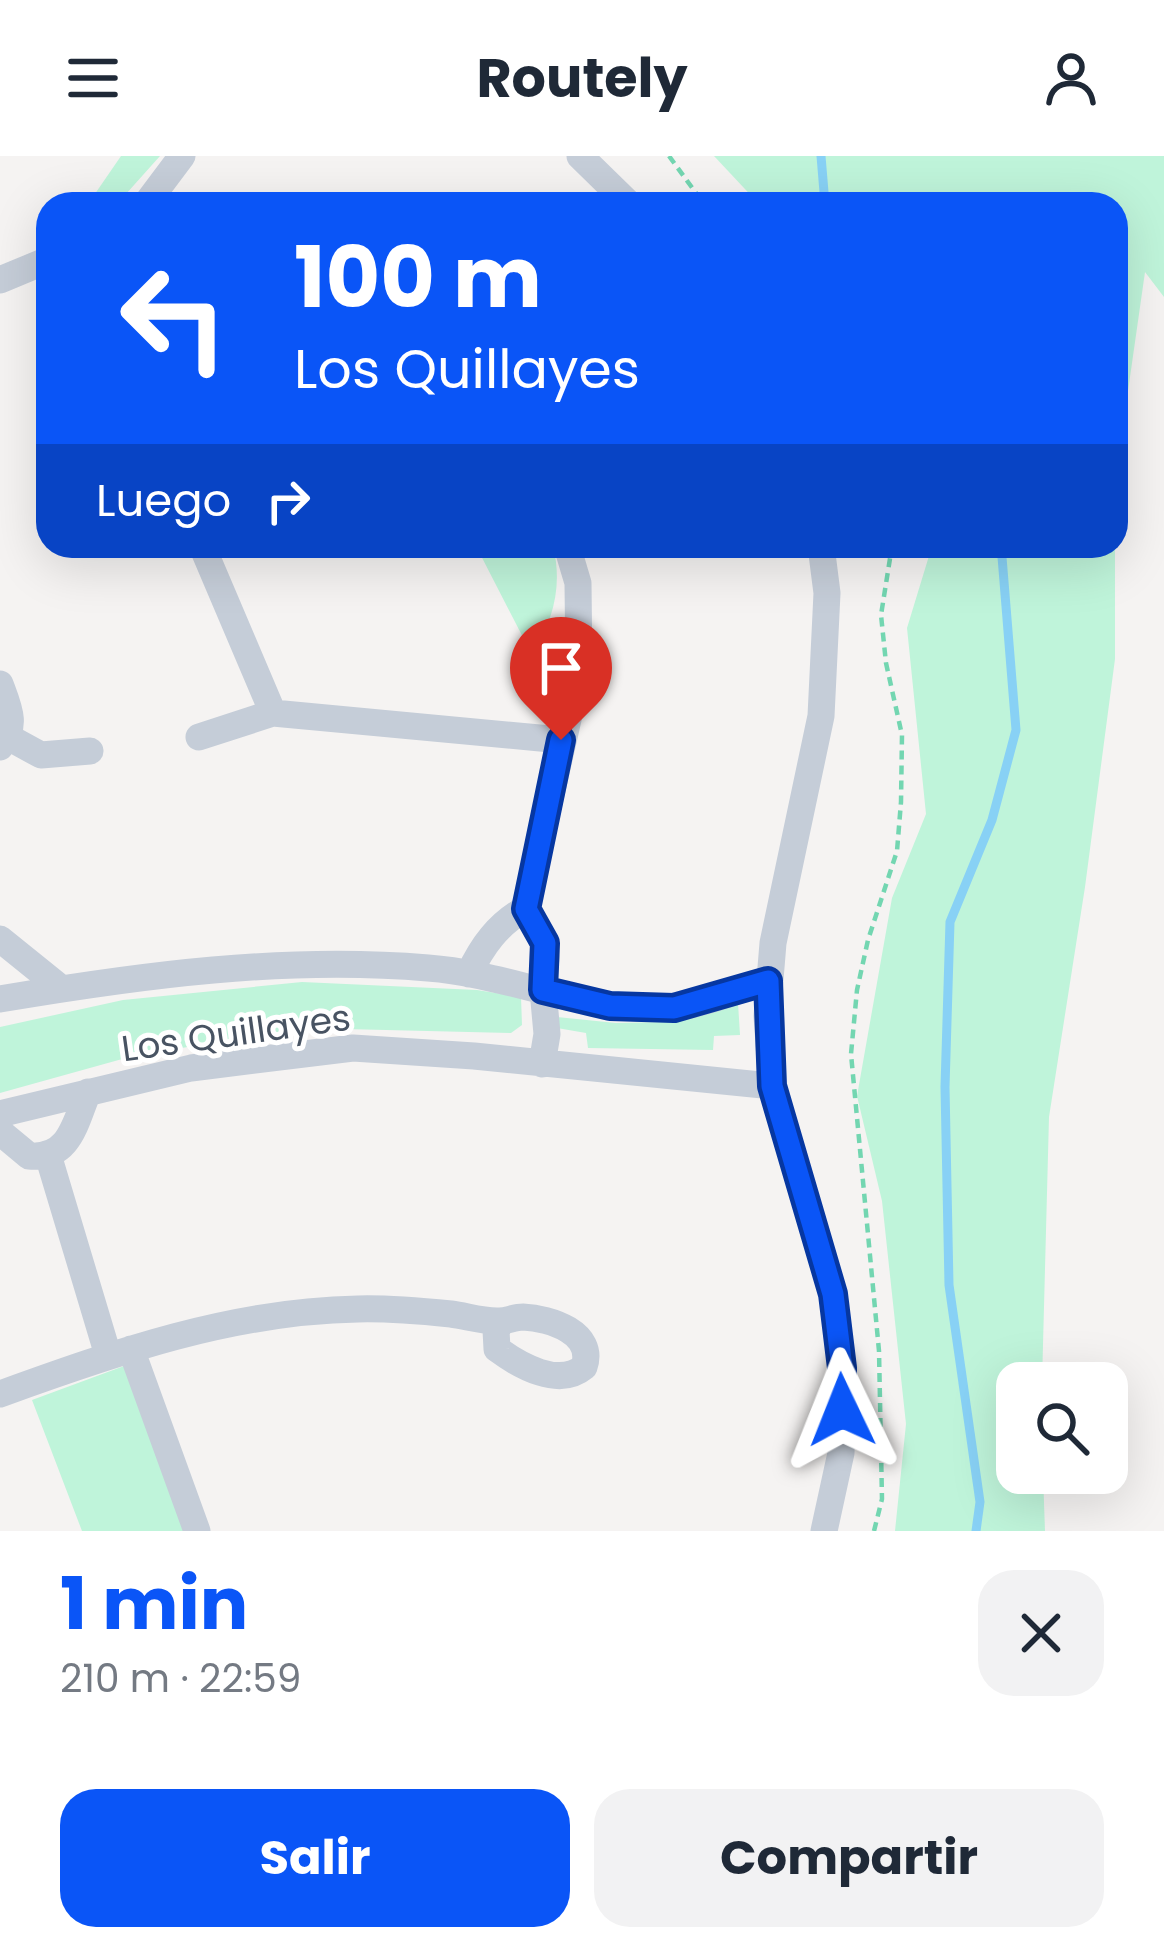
<!DOCTYPE html>
<html lang="es">
<head>
<meta charset="utf-8">
<style>
	body { margin:0; font-family:Poppins,sans-serif; background:#f2f2f3; color:#1f2937; height:100vh; display:flex; flex-direction:column; font-size:45px; white-space:nowrap }
	* { box-sizing:border-box; margin:0 }
	p { font-size:39px; color:#747a83 }
	.icon { flex:none; width:66px; height:66px; fill:none; stroke:currentColor; stroke-width:2; stroke-linecap:round; stroke-linejoin:round }
	.map { position:relative; height:1375px; overflow:hidden }
	.sheet { display:flex; flex-direction:column; background:#fff; flex:1 }
	.sheet>* { flex:none }
	.guide { position:absolute; left:36px; top:36px; width:1092px; height:366px; border-radius:36px; box-shadow:0 12px 48px #0002; background:#0a55f7; color:#fff; overflow:hidden }
	.tools { position:absolute; left:996px; top:1206px; display:grid; gap:24px }
	.tools a { display:grid; place-items:center; width:132px; height:132px; border-radius:24px; background:#fff; box-shadow:0 12px 48px #0002; font-size:60px }
	.pin { position:absolute; display:grid; place-items:center; width:102px; height:102px; color:#fff; margin:-123px -51px; border-radius:50% 50% 50% 0; rotate:-45deg; box-shadow:0 0 12px #0007 }
	.pin .icon { rotate:45deg }
	.me { position:absolute; width:132px; margin:-66px; rotate:358deg; stroke-linejoin:round; filter:drop-shadow(0 0 9px #0008) }
	.turn { display:flex; align-items:center; gap:42px; height:252px; padding:0 60px; font-size:54px }
	.turn .icon { width:156px; height:156px; stroke-width:2.5 }
	.turn b { display:block; font-size:84px; line-height:102px }
	.then { display:flex; align-items:center; height:114px; padding:0 60px; background:#0003; gap:24px; font-size:45px }
	.round { display:grid; place-items:center; flex:none; width:126px; height:126px; border-radius:36px; background:#f2f2f3 }
	.overview { display:flex; align-items:center; justify-content:space-between; height:204px; padding:0 60px }
	h1 { font-size:72px; font-weight:700; line-height:90px; color:#0a55f7 }
	.primary-button { display:flex; gap:24px; margin-top:auto; padding:24px 60px }
	.primary-button a { flex:1; height:138px; border-radius:36px; background:#0a55f7; color:#fff; font-size:48px; font-weight:700; line-height:138px; text-align:center }
	.primary-button a+a { background:#f2f2f3; color:#1f2937 }
	header { display:flex; justify-content:space-between; align-items:center; height:156px; padding:0 60px; background:#fff; font-size:54px; font-weight:700 }
	.map>svg:first-child { display:block }
	.green { fill:#bff4da }
	.lines { fill:none; stroke-linecap:round; stroke-linejoin:round }
	.stream { stroke:#88d1f5; stroke-width:9 }
	.path { stroke:#73d6b1; stroke-width:4.5; stroke-dasharray:9 6; stroke-linecap:butt }
	.street { stroke:#c5cdd8; stroke-width:27 }
	.route-casing { stroke:#0637a1; stroke-width:30 }
	.route { stroke:#0a55f7; stroke-width:21 }
	.labels { text-anchor:middle; dominant-baseline:central; stroke-width:10; stroke-linejoin:round; paint-order:stroke }
	.street-label { font-size:36px; fill:#485362; stroke:#fff }
</style>
</head>
<body>
<header><svg class="icon" aria-label="menu" viewBox="0 0 24 24"><path d="M4 6h16M4 12h16M4 18h16"/></svg>Routely<svg class="icon" aria-label="person" viewBox="0 0 24 24"><circle cx="12" cy="8" r="4"/><path d="M4 21q1-7 8-7t8 7"/></svg></header>
<div class="map">
<svg width="1164" height="1375" viewBox="0 0 1164 1375">
	<rect width="100%" height="100%" fill="#f5f3f2"/>
	<path class="green" d="M121 0H160L117 48H88Z
		M714 0H1164V141L1145 116 1116 319V48H759Z
		M476 390H553C563 430 553 465 532 499Z
		M932 390H1115V503L1085 731 1049 961 1042 1227H1017V1317H1043L1045 1375H895L906 1268 882 1045 857 940 892 742 926 658 907 472Z
		M302 826 477 834 521 841 522 869 511 877 303 872 133 900 0 937V871L123 844Z
		M738 847 740 879 714 880 713 894 588 892 586 877 557 872V861L616 867 665 866Z
		M124 1210 186 1375H82L32 1244Z"/>
	<g class="lines">
		<path class="stream" d="M821 0 825 48
			M976 1375 980 1346 949 1129 945 931 950 766 992 664 1016 574 1002 401 996 390"/>
		<path class="path" d="M669 0 704 48
			M874 1375 882 1343 879 1195 851 898 857 834 868 784 897 695 901 646 902 579 886 507 881 459 892 390"/>
		<path class="street" d="M580 0 629 48
			M146 48 182 0
			M0 124 48 104
			M202 390 273 557 561 584
			M821 390 827 437 821 560 773 787 767 860 772 930 833 1138 843 1212 841 1297 824 1375
			M0 528C9 552 18 570 0 591
			M8 581 41 599 90 595
			M199 581 273 557
			M525 753 579 515 578 427 567 390
			M0 783 62 833
			M469 818C482 790 498 768 525 753L545 787 546 802 543 834 547 878 542 908
			M0 843C142 819 284 800 428 812 510 818 588 858 671 852 703 849 737 834 768 825
			M0 958 191 912 353 892 474 900 772 930
			M0 976 29 1000C70 1003 75 967 88 936
			M48 999 108 1199
			M131 1193 197 1375
			M0 1238C116 1196 233 1155 358 1153 389 1152 420 1155 451 1158 466 1160 481 1165 497 1165 506 1166 513 1161 523 1161 550 1162 596 1177 584 1211 559 1232 520 1210 497 1193L496 1174 502 1166"/>
	</g>
	<g class="lines">
		<g class="route-casing">
			<path id="route" d="M561 584 526 753 545 787 543 834 610 850 674 852 768 825 772 930 833 1138 842 1212V1254"/>
		</g>
		<use href="#route" class="route"/>
	</g>
	<g class="labels">
		<g class="street-label">
			<text transform="translate(236 877) rotate(-8)">Los Quillayes</text>
		</g>
	</g>
</svg>
<div class="tools">
<a><svg class="icon" aria-label="search" viewBox="0 0 24 24"><circle cx="10" cy="10" r="6"/><path d="M15 15l6 6"/></svg></a>
</div>
<div class="pin" style="left:561px;top:584px;background:#d93025"><svg class="icon" aria-label="arrive" viewBox="0 0 24 24"><path d="M6 21V4h12l-3 4 3 4H6"/></svg></div>
<svg class="me" style="left:842px;top:1254px" viewBox="-20 -20 40 40"><path d="M0-17L14 15 0 8-14 15z" fill="#0a55f7" stroke="#fff" stroke-width="4"/></svg>
<div class="guide">
<div class="turn"><svg class="icon" aria-label="left" viewBox="0 0 24 24"><path d="M17 20v-9H6M10 6l-5 5 5 5"/></svg><div><b>100 m</b>Los Quillayes</div></div>
<div class="then">Luego<svg class="icon" aria-label="right" viewBox="0 0 24 24"><path d="M7 20v-9h11M14 6l5 5-5 5"/></svg></div>
</div>
</div>
<section class="sheet">
<div class="overview"><div><h1>1 min</h1><p>210 m · 22:59</p></div><a class="round"><svg class="icon" aria-label="close" viewBox="0 0 24 24"><path d="M6 6l12 12M18 6L6 18"/></svg></a></div>
<div class="primary-button"><a>Salir</a><a>Compartir</a></div>
</section>
</body>
</html>
